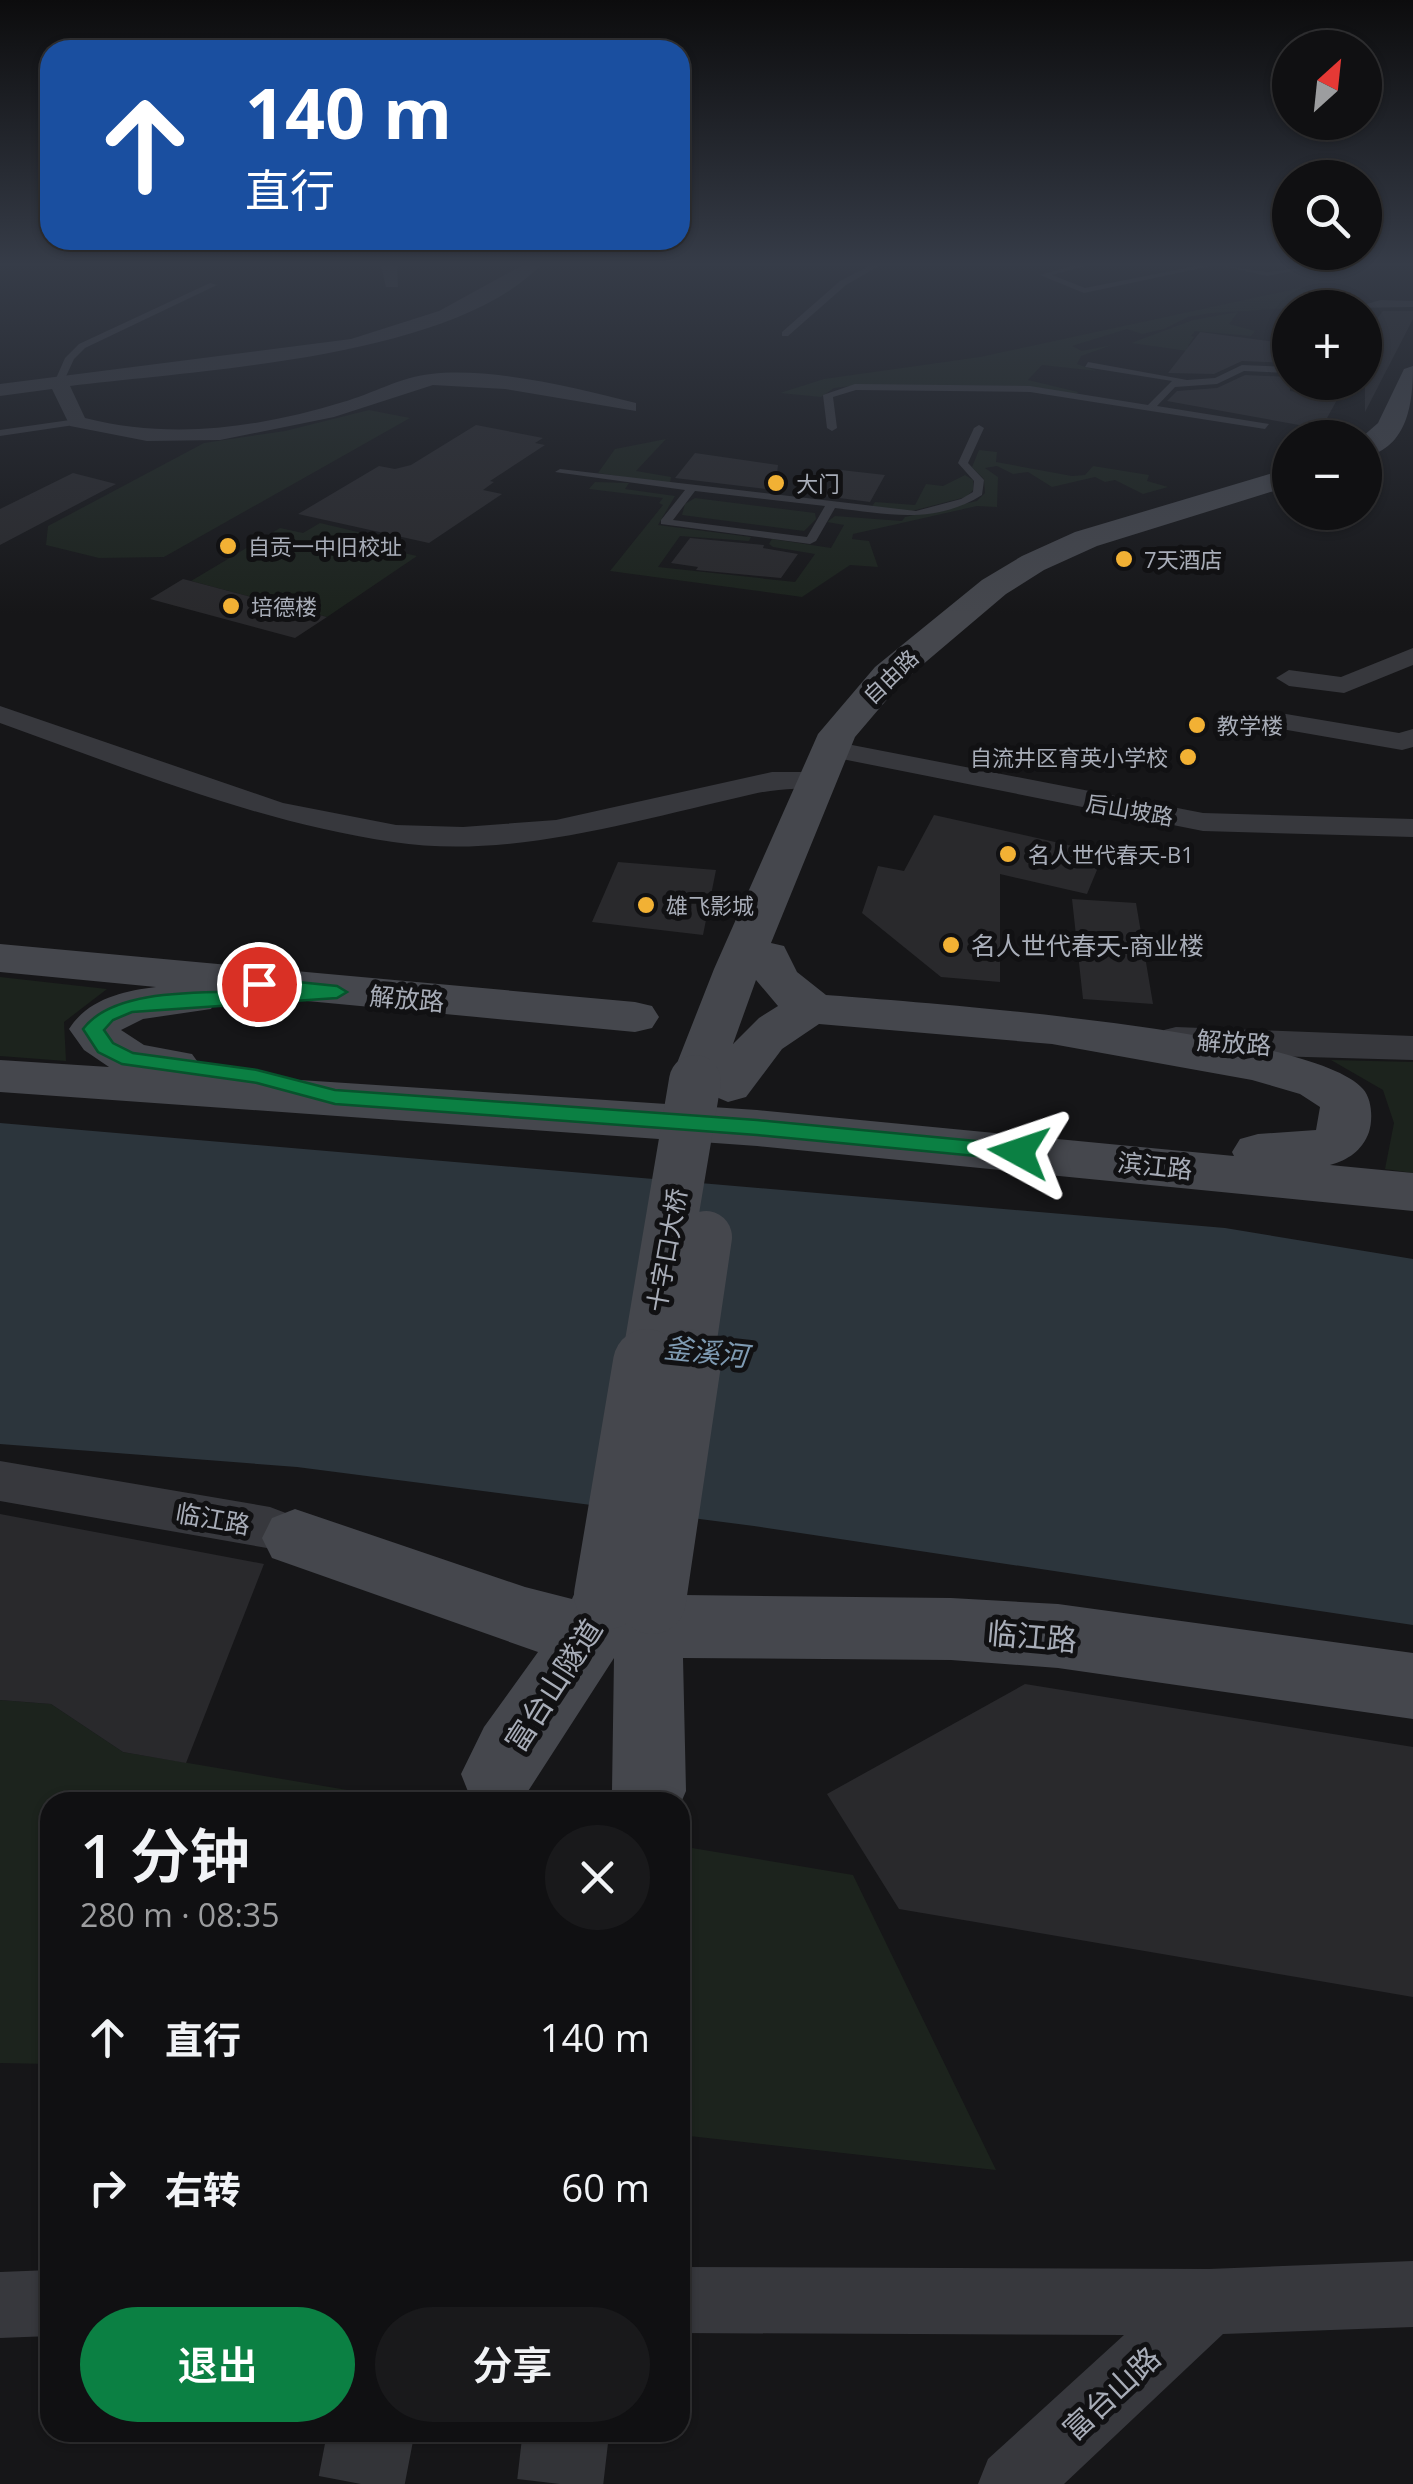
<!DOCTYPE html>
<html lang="zh">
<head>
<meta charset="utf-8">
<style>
	body { margin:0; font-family:"Open Sans","Noto Sans SC",sans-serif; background:#19191b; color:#f1f3f6; height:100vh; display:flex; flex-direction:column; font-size:38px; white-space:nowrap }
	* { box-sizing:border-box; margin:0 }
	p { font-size:32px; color:#9c9d9f }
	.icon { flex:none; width:55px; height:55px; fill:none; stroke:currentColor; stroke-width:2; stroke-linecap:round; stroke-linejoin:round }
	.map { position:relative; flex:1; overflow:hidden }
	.sheet { position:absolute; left:40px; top:1792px; width:650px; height:650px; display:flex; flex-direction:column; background:#101012; border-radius:30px; box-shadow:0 2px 8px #0004,0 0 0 2px #303032 }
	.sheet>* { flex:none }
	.hud { position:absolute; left:40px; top:40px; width:650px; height:210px; border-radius:30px; box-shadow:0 2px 8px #0004,0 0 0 2px #303032; background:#1a4fa0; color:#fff; overflow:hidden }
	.needle { width:65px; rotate:27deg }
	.controls { position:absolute; left:1272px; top:30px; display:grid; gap:20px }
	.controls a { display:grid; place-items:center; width:110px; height:110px; border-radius:50%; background:#101012; box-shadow:0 2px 8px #0004,0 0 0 2px #303032; font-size:50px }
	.pin { position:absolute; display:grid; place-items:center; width:85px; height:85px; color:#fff; margin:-42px; border:5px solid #fff; border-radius:50%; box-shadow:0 2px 10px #0007 }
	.me { position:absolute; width:110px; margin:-55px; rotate:275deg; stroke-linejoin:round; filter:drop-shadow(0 0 8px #0008) }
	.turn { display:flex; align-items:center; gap:35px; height:210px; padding:0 40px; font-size:45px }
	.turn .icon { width:130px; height:130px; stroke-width:2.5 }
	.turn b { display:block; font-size:70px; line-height:85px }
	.round { display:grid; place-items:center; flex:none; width:105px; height:105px; border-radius:52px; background:#19191b }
	.summary { display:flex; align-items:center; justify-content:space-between; height:170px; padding:0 40px }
	h1 { font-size:60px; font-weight:600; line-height:75px }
	.button { display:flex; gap:20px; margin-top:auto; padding:20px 40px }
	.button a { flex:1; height:115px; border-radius:60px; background:#0b8043; color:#fff; font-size:40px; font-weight:600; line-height:115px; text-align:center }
	.button a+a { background:#19191b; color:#f1f3f6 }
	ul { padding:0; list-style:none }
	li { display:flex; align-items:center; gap:30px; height:150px; padding:0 40px }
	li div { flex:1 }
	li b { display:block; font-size:38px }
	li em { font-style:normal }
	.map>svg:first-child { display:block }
	.green { fill:#1c231d }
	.water { fill:#2c353c }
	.building { fill:#29292c }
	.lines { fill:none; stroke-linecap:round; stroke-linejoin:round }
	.secondary-tunnel { stroke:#333438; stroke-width:86; stroke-dasharray:86 42; stroke-linecap:butt }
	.lane { fill:#37383d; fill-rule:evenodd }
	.street { fill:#37383d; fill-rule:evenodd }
	.secondary { fill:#45474d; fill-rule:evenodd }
	.secondary-bridge-far1 { stroke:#45474d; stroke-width:52 }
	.secondary-bridge { stroke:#45474d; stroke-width:68 }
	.route { fill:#0b8043; stroke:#07532c; stroke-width:2.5 }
	.poi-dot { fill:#f2b134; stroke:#111113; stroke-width:4 }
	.labels { text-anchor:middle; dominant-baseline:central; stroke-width:10; stroke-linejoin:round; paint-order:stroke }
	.far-poi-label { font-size:22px; fill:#a8adb8; stroke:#111113; text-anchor:start }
	.far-street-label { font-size:22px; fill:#a8adb8; stroke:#111113 }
	.poi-label { font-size:25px; fill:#a8adb8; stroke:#111113; text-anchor:start }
	.street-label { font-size:25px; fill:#a8adb8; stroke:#111113 }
	.water-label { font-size:28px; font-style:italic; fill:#7f9bb3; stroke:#111113 }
	.near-street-label { font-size:30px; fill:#a8adb8; stroke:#111113 }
</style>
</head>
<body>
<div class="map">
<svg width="1413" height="2484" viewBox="0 0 1413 2484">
	<rect width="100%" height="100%" fill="#161618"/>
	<path class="green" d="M1300 288 1335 300 1308 307 1211 313 1188 317 1164 329 1142 334 1127 329 1072 346 1082 351 1112 345 1081 356 1077 364 1097 371 1042 365 1028 380 1078 392 1076 394 1026 386 860 385 834 388 821 397 780 393 824 379 980 357Z
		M1238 312 1229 324 1255 331 1251 336 1195 331 1191 336 1194 337 1188 346 1216 355 1131 343 1193 320Z
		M369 410 410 418 164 557 99 558 46 545 48 526 204 443 285 431Z
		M666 439 636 471 671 477 670 484 598 473 615 449Z
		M979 450 997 452 996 462 1072 476 1085 475 1093 466 1149 475 1147 481 1168 487 1143 494 1115 480 1105 482 1095 477 1052 487 1028 472 1013 474 997 466 985 468 998 477 997 507 977 506 853 534 852 539 869 541 878 567 850 565 802 597 610 571 663 505 659 503 663 498 589 489 595 482 629 483 625 489 675 496 658 525 751 537 749 541 680 536 658 567 795 582 815 554 773 547 769 544 772 539 831 548 844 525 827 522 835 516 902 521 905 517 977 501 985 493 984 479 972 467Z
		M965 475 973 480V490L966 497 908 512 871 508 875 502 915 505 926 484 943 486Z
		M695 498 815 513 816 519 804 531 682 515 685 504Z
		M320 523 400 542 395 551 417 556 327 617 191 581 280 528 303 533Z
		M0 977 107 989 64 1022 66 1061 0 1056Z
		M1331 1060 1413 1062V1173L1385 1169 1394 1123 1383 1090Z
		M0 1700 51 1704 123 1752 418 1802H50V2064L0 2063Z
		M680 1846 853 1875 996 2170 680 2135Z"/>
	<path class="water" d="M0 1123 1225 1228 1413 1259V1625L754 1526 297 1467 0 1444Z"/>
	<path class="building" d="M1383 311H1413V319L1365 412V334Z
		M1200 332 1290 344V363L1242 361 1214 374 1168 373Z
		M1245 375 1290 377V391L1338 398 1321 429 1167 401 1177 391 1217 388Z
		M476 425 543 438 535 443 545 445 490 481 494 482 483 490 502 494 429 543 298 514 379 466 395 469 411 465Z
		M695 453 778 465 775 490 675 478Z
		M841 470 885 475 870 502 824 496Z
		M73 473 116 484 0 545V509Z
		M690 538 764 545 763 548 798 554 781 578 696 570 698 567 671 563Z
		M183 579 191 581 327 617 295 638 150 599Z
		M934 815 1104 853 1087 894 1000 874V982L941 977 862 913 878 866 904 871Z
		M618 862 716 870 703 935 592 922Z
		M1072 899 1136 903 1153 1004 1083 999Z
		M0 1514 264 1564 186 1763 123 1752 51 1704 0 1700Z
		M1025 1684 1413 1747V1997L899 1909 827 1794Z"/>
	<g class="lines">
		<path class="secondary-tunnel" d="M361 2484 371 2432
			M560 2484 566 2432"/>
		<path class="lane" d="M869 266H879L846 285 788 336H782V332L840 281Z
			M1072 266H1085L1052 275 1085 288 1196 266H1211L1084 293 1040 275Z
			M1224 266 1267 272 1317 266 1267 276Z
			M210 283 217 285 85 348 74 359 62 385 54 383 65 358 79 344Z
			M1381 300 1413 301V307L1352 308Z
			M1088 362 1187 380 1215 378 1242 365 1290 367V373L1244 371 1217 384 1175 387 1157 406 1269 424 1265 429 1030 392 856 390 833 397 837 428 832 431 827 428 823 395 855 384 1030 386 1148 405 1172 381 1085 367Z
			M77 419 81 424 0 436V430Z
			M979 425 984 428 968 463 984 480 982 495C934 525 887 514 835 508L816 541 810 544 661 524V520L685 490 555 472 560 469 916 511 961 499 973 492 974 481 958 463 974 428ZM695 491 825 506 807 537 673 520Z"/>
		<path class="street" d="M381 266H397L398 287H386Z
			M521 266H540C448 359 198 370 70 386L85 418C172 440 258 428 343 402 372 394 400 377 431 374 492 367 576 388 636 403V411L505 389 433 385 334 417 220 440 147 441 70 426 52 389 0 396V384L351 339 439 311Z
			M1413 648V665L1344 693 1289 686 1276 678 1289 670 1341 677Z
			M0 706 283 803 396 825 463 827 556 820 772 772H828L832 778 828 784C804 790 778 788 753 794 637 820 512 860 393 842 256 822 129 769 0 723Z
			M1280 713 1399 733 1413 729V747L1402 750 1270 727 1266 721Z
			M852 745 1203 813 1413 819V837L1203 831 842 759 838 753 842 747Z
			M1176 1027 1413 1036V1060L1271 1056 1164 1046 1159 1038 1164 1030Z
			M0 1461 270 1507 312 1523 319 1538 312 1553 295 1559 267 1548 0 1501Z
			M1413 2261V2327L1223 2334 1064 2484H978L988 2459 1124 2335 680 2333V2267L1209 2269Z
			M50 2270V2336L0 2338V2272Z"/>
		<path class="secondary" d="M1413 366C1413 403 1408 447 1365 457V438H1361L1378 423 1404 369Z
			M1290 468V486L1097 546 1044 570 1006 594 901 683 855 737 771 943 784 946 797 972 826 995C917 1002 1312 1030 1363 1089 1372 1099 1373 1119 1369 1132 1362 1151 1348 1160 1330 1165L1413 1173V1211L757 1146 0 1092V1060L109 1067 84 1050 69 1029C88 999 123 991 156 987L0 972V944L635 1002 652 1006 659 1017 652 1028 635 1032 213 992 217 999 211 1009 143 1019 121 1030 144 1045 192 1054 200 1065 195 1073 757 1110 1234 1156 1232 1152 1240 1139 1258 1134 1316 1130 1320 1107 1300 1094 1252 1080 1052 1044 819 1024 782 1049 746 1097 728 1102 709 1094 695 1098 677 1093 670 1081 714 969 818 734 875 667 982 580 1022 556 1075 532ZM756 980 778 1006 759 1018 733 1044Z
			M295 1509 525 1587 572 1599 580 1581 604 1572 627 1581 652 1570 676 1578 683 1595 951 1598 1058 1604 1413 1653V1719L1058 1668 951 1660 683 1658 686 1791 680 1805 617 1802 612 1791 614 1658 523 1799 515 1802 471 1799 461 1774 484 1727 538 1652 272 1558 262 1538 272 1518Z"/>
		<path class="secondary-bridge-far1" d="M647 1366 695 1081
			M687 1366 706 1237"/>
		<path class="secondary-bridge" d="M608 1595 647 1363
			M652 1600 687 1363"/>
	</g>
	<linearGradient id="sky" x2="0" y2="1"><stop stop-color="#0c0c0d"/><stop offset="0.43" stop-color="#363c48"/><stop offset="1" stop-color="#363c48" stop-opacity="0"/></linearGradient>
	<rect width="1413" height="614" fill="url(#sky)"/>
	<path class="route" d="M259 978 337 986 347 992 337 998 132 1012 113 1020 104 1030 113 1043 133 1053 257 1070 335 1090 757 1120 1019 1145 1030 1152 1019 1160 757 1135 335 1104 257 1083 122 1064 98 1052 83 1029C116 985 214 994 265 991L250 984Z"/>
	<g class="poi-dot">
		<circle cx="776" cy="483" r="10"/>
		<circle cx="228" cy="546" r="10"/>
		<circle cx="1124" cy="559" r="10"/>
		<circle cx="231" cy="606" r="10"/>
		<circle cx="1197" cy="725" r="10"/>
		<circle cx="1188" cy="757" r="10"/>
		<circle cx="1008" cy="854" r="10"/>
		<circle cx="646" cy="905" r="10"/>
		<circle cx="951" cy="945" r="10"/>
	</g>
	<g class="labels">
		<g class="far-poi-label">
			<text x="796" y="483">大门</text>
			<text x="248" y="546">自贡一中旧校址</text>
			<text x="1144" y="559">7天酒店</text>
			<text x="251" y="606">培德楼</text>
			<text x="1217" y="725">教学楼</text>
			<text x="1168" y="757" text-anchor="end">自流井区育英小学校</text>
			<text x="1028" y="854">名人世代春天-B1</text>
			<text x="666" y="905">雄飞影城</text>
		</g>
		<g class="far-street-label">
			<text transform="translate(890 676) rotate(-44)">自由路</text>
			<text transform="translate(1130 809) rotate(10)">后山坡路</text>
		</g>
		<g class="poi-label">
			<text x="971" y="945">名人世代春天-商业楼</text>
		</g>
		<g class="street-label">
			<text transform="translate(407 998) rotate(5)">解放路</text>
			<text transform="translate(1234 1042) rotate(4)">解放路</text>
			<text transform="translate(1155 1165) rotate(6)">滨江路</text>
			<text transform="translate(666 1250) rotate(-80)">十字口大桥</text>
			<text transform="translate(213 1518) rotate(10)">临江路</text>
		</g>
		<g class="water-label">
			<text transform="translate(706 1351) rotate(6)">釜溪河</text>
		</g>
		<g class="near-street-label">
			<text transform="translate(1032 1636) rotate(5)">临江路</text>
			<text transform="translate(553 1685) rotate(-57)">富台山隧道</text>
			<text transform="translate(1111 2393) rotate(-43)">富台山路</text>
		</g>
	</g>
</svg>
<div class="controls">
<a><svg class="needle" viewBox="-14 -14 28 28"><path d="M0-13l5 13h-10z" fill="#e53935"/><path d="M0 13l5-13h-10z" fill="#9c9d9f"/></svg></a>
<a><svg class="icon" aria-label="search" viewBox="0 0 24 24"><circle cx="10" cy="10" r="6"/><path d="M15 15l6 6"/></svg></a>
<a>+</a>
<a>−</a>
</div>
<div class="pin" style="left:259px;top:984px;background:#d93025"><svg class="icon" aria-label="arrive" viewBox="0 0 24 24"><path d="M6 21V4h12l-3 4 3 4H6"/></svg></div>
<svg class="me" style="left:1019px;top:1152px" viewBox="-20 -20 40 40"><path d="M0-17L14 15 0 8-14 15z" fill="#0b8043" stroke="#fff" stroke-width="4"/></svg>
<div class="hud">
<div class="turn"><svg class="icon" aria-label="ahead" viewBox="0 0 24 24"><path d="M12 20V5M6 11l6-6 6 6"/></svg><div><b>140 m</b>直行</div></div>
</div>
<section class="sheet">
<div class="summary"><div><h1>1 分钟</h1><p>280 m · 08:35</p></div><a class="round"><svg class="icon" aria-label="close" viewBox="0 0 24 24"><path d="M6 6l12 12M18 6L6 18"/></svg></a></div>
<ul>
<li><svg class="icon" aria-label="ahead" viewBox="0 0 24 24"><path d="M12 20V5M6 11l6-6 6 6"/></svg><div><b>直行</b></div><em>140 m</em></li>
<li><svg class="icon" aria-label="right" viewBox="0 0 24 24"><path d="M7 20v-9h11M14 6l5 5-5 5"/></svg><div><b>右转</b></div><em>60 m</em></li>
</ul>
<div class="button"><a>退出</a><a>分享</a></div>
</section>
</div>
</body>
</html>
